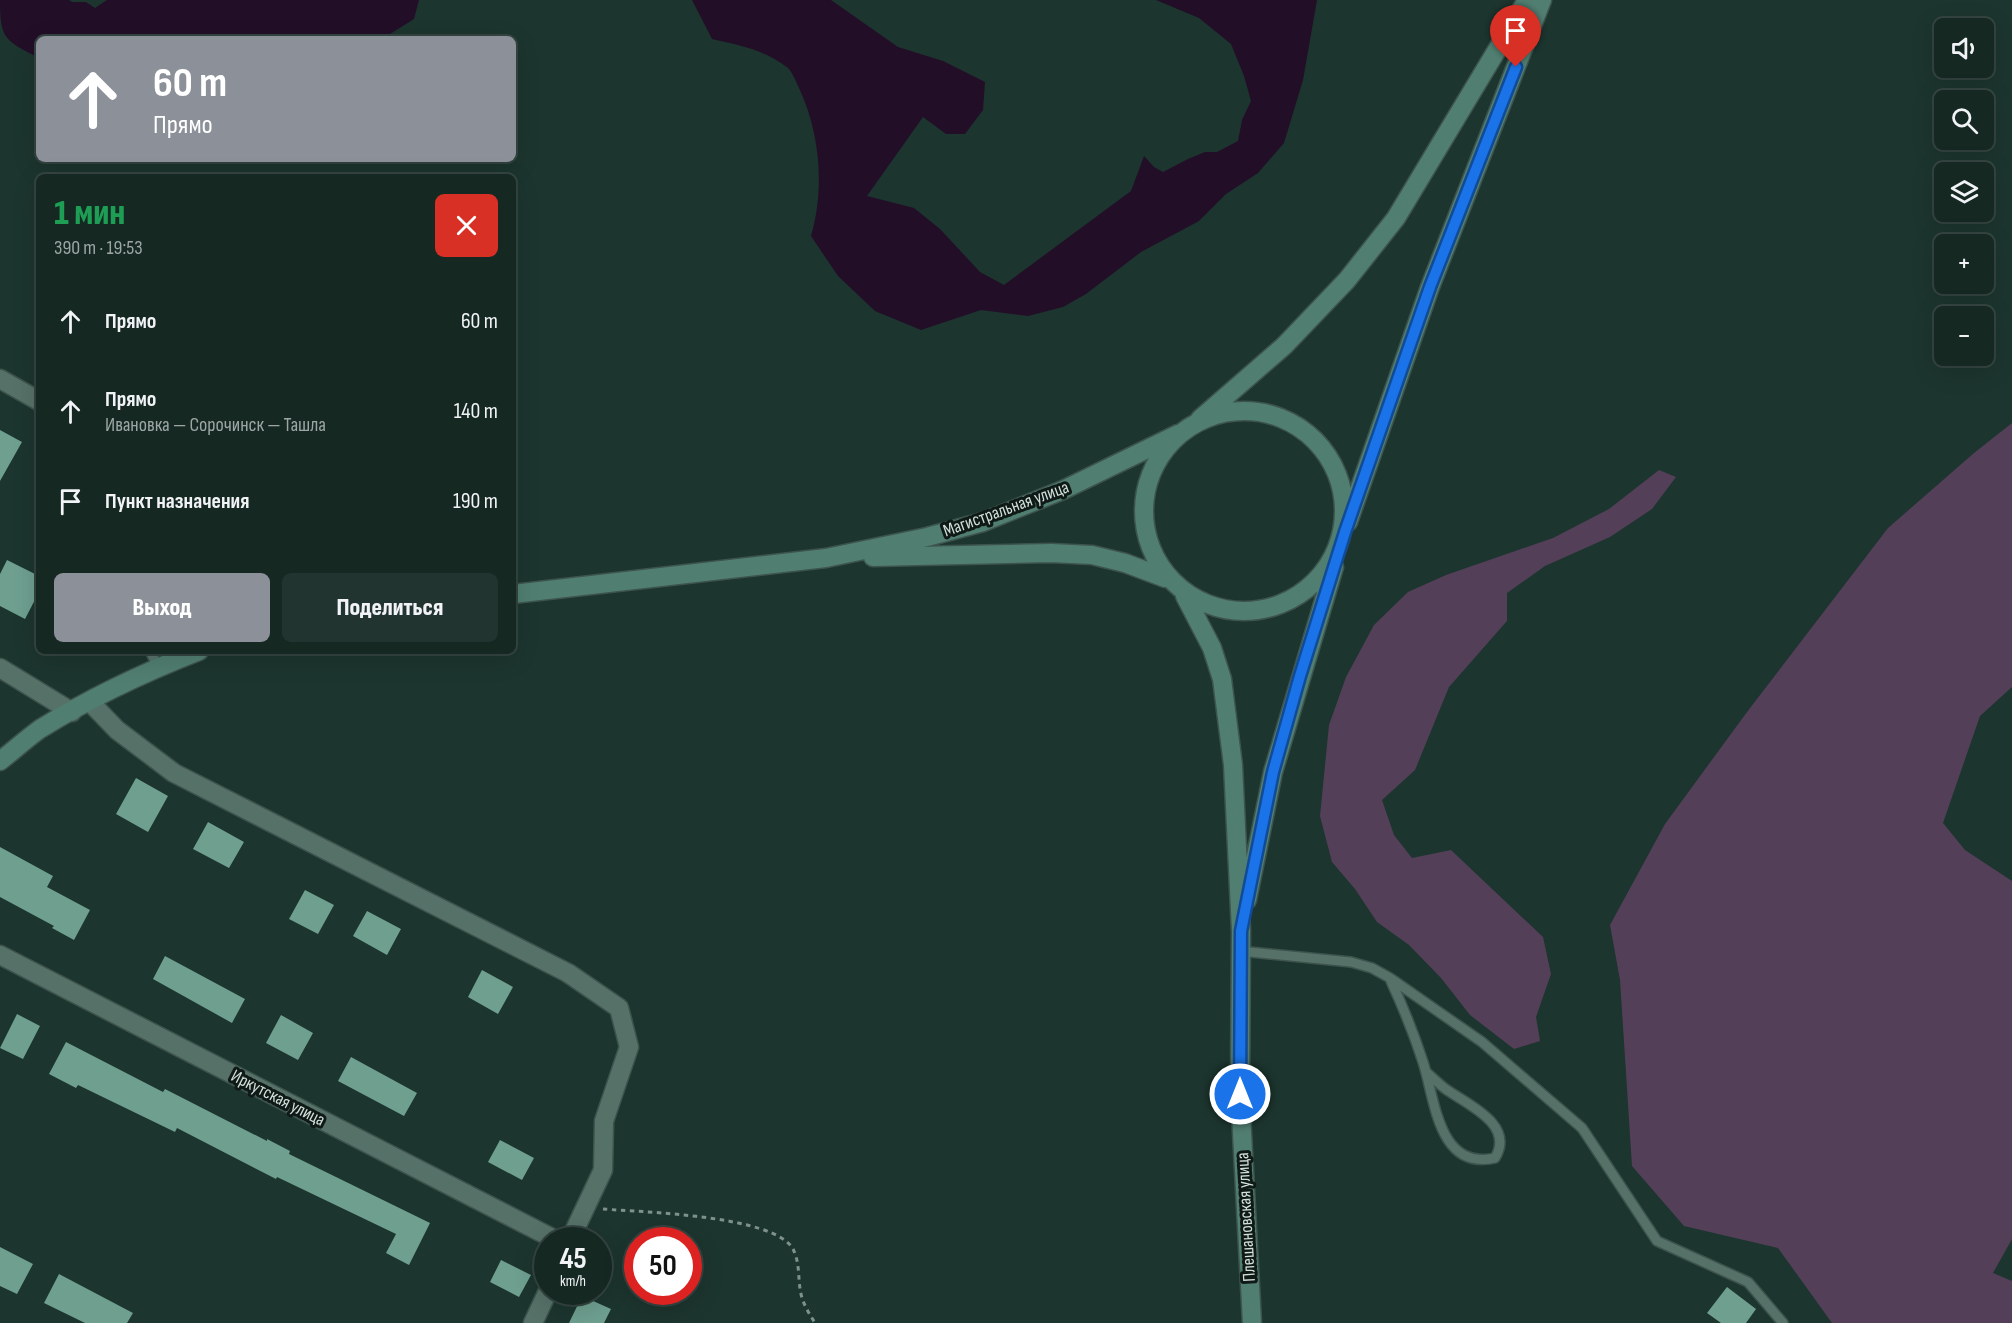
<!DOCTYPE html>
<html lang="ru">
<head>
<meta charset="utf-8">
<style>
	body { margin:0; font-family:"Sofia Sans Condensed",sans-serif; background:#22342f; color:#f1f3f6; height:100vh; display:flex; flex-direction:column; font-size:22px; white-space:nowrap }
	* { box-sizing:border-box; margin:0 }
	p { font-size:20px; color:#9da6a5 }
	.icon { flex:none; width:33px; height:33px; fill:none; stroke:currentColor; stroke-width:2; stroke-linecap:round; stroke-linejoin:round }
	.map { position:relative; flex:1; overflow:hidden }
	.side { position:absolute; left:36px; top:174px; width:480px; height:480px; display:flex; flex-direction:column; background:#152822; border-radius:9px; box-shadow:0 6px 24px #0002,0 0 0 2px #344440 }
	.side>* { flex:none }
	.guide { position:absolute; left:36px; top:36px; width:480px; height:126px; border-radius:9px; box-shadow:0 6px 24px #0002,0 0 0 2px #344440; background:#8c9099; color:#fff; overflow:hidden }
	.buttons { position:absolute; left:1934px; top:18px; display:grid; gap:12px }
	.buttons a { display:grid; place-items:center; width:60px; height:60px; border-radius:9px; background:#152822; box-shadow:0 6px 24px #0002,0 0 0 2px #344440; font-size:30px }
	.speed { position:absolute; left:534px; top:1227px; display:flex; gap:12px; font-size:30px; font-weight:700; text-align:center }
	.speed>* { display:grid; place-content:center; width:78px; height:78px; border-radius:50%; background:#152822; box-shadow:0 6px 24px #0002,0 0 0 2px #344440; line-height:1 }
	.speed small { font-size:15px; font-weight:400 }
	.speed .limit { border:9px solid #d22; background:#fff; color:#111 }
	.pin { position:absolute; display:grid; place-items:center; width:51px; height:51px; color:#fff; margin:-62px -26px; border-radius:50% 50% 50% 0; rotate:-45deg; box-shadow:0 0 6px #0007 }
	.pin .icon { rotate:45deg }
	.me { position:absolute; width:66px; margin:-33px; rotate:0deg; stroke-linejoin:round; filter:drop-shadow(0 0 4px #0008) }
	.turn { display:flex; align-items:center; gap:21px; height:126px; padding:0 18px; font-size:27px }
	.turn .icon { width:78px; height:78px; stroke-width:2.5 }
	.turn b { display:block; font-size:42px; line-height:51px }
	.round { display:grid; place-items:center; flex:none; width:63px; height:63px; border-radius:9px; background:#22342f }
	.head { display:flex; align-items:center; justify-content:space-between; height:102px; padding:0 18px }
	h1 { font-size:36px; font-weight:800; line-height:45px; color:#1e9e55 }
	.button { display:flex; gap:12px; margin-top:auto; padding:12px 18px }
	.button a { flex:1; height:69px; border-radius:9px; background:#8c9099; color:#fff; font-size:24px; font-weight:800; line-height:69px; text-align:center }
	.button a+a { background:#22342f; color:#f1f3f6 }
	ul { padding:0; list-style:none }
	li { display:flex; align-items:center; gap:18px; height:90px; padding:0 18px }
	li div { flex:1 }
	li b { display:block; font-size:22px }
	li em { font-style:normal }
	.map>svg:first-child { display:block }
	.green { fill:#543f58 }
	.water { fill:#230e28 }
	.building { fill:#6e9f8f }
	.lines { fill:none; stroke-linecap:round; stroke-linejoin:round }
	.lane-casing { stroke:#3d534d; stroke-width:12 }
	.street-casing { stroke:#3d534d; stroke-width:21 }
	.secondary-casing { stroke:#3d534d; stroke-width:21 }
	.path { stroke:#7e918b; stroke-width:3; stroke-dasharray:4.5 4.5; stroke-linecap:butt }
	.lane { stroke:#567168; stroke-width:9 }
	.street { stroke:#567168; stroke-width:18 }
	.secondary { stroke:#507e70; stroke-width:18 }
	.route-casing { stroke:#114b97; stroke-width:15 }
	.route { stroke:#1a73e8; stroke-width:10 }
	.labels { text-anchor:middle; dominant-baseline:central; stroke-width:6; stroke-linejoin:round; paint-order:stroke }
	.street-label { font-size:18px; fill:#d1dfda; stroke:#0f1a17 }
</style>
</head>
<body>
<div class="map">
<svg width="2012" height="1323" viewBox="0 0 2012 1323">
	<rect width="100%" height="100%" fill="#1c352e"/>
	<path class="green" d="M2012 423V687L1980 716 1943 823 1965 850 2012 881V1239L1993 1273 2012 1281V1323H1832L1778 1248 1684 1226 1632 1166 1620 980 1610 925 1665 824 1747 712 1888 528 1974 453Z
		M1659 470 1676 477 1652 509 1610 537 1545 566 1507 593V621L1449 687 1415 770 1382 800 1394 835 1412 858 1451 850 1543 937 1551 974 1536 1017 1540 1041 1514 1049 1470 1015 1441 978 1409 945 1377 922 1355 889 1332 862 1320 816 1329 725 1346 677 1374 625 1408 592 1446 575 1553 538 1609 509Z"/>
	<path class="water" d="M0 0H69L72 2H86L95 8 107 0H419L414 19 382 39H39V58C5 40 0 40 0 0Z
		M692 0H831L898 47 943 61 985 82 983 110 965 134H946L923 117 867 196 914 208 940 229 980 272 1004 285 1131 191 1144 156 1154 167 1163 172 1188 159 1205 152H1217L1238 141 1242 120 1251 101 1244 76 1231 44 1199 18 1156 0H1317L1303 80 1284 143 1258 173 1226 194 1199 221 1141 252 1086 294 1063 307 1028 316 981 310 921 330 875 311 838 276 811 236C825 188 820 133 799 88 796 82 793 73 788 68 763 49 742 46 712 39Z"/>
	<path class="building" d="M0 430 22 442 0 481Z
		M7 560 39 576V592L25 619 0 606V574Z
		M136 778 168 796 148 832 116 814Z
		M208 822 244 842 229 868 193 849Z
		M0 847 53 876 47 887 90 910 74 940 52 928 54 926 0 897Z
		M305 890 334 905 318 934 289 919Z
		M367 911 401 929 387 955 353 936Z
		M165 956 245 999 232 1023 153 979Z
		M482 970 513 987 498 1014 468 997Z
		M17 1014 40 1026 23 1059 0 1048Z
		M281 1015 313 1033 298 1060 266 1043Z
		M66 1042 163 1092 165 1089 267 1141V1139L290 1151 289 1154 430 1223 409 1265 386 1253 396 1234 277 1177 276 1179 177 1128 175 1132 78 1085 76 1088 49 1074Z
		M351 1057 417 1093 404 1116 338 1081Z
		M500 1140 534 1158 522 1180 488 1162Z
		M0 1247 33 1264 17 1294 0 1286Z
		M501 1260 531 1275 519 1297 490 1282Z
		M59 1274 133 1313 127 1323H85L44 1303Z
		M1727 1287 1756 1309 1746 1323H1721L1707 1313Z
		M582 1296 611 1309 604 1323H569Z"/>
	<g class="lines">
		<g class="lane-casing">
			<path id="lane" d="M150 651 158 667
				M1240 951 1351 962 1372 968 1390 978 1482 1042 1582 1128 1657 1241 1748 1282 1783 1323
				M1391 981C1403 1007 1414 1034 1423 1062 1435 1099 1438 1171 1495 1158 1515 1125 1469 1105 1447 1090 1440 1085 1433 1078 1426 1072"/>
		</g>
		<g class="street-casing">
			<path id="street" d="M0 379 39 401
				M0 668 72 712
				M90 702 117 730 174 773 568 973 619 1008 629 1047 604 1121 603 1170 570 1240
				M0 955 556 1240
				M533 1323 548 1291"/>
		</g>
		<g class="secondary-casing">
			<path id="secondary" d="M1144 511a100 100 0 1 1 200 0a100 100 0 1 1-200 0Z
				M1200 419 1284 346 1347 280 1396 218 1527 0
				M1348 522 1430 287 1542 0
				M873 557 1051 553 1092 555 1125 563 1165 578
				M513 594 826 558 927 537 983 522 1063 490 1178 434
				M1185 596 1212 648 1222 679 1233 765 1241 931 1240 1094 1252 1323
				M0 761C13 751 26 739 40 729 90 698 145 672 199 651
				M1247 900 1273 772 1334 567"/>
		</g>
		<path class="path" d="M603 1209C640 1212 774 1215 793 1249 801 1265 797 1281 802 1298 805 1307 810 1315 815 1323"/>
		<use href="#lane" class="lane"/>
		<use href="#street" class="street"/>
		<use href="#secondary" class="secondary"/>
	</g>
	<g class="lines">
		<g class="route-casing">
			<path id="route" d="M1240 1094 1241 931 1273 772 1300 676 1345 532 1430 287 1516 67"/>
		</g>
		<use href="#route" class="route"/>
	</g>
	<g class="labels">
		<g class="street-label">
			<text transform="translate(1006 509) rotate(-20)">Магистральная улица</text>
			<text transform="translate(278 1098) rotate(27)">Иркутская улица</text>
			<text transform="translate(1246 1217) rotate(-93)">Плешановская улица</text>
		</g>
	</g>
</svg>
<div class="buttons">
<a><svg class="icon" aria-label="sound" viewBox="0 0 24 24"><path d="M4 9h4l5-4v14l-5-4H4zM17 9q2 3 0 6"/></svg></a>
<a><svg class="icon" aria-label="search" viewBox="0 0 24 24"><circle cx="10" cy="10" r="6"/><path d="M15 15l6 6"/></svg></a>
<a><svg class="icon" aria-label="layers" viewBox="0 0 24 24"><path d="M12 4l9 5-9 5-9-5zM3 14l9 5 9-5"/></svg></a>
<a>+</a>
<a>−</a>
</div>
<div class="speed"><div>45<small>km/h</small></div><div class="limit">50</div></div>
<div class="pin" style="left:1516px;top:67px;background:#d93025"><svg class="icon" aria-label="arrive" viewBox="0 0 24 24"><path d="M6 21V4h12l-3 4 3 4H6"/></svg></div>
<svg class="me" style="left:1240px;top:1094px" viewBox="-20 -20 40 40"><circle r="17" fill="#1a73e8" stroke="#fff" stroke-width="3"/><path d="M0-11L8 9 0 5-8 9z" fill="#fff"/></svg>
<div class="guide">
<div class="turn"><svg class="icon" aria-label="ahead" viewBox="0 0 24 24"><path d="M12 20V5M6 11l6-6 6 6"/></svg><div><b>60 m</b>Прямо</div></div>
</div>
<section class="side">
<div class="head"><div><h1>1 мин</h1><p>390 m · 19:53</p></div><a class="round" style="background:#d93025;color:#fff"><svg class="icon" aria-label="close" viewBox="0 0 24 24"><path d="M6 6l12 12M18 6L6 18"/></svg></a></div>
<ul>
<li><svg class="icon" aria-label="ahead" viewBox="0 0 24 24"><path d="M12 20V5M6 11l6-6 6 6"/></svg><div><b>Прямо</b></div><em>60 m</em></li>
<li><svg class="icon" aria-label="ahead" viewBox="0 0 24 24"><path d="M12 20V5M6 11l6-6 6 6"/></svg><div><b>Прямо</b><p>Ивановка — Сорочинск — Ташла</p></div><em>140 m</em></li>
<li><svg class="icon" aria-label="arrive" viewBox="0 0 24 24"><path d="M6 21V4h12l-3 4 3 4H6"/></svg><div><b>Пункт назначения</b></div><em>190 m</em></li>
</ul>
<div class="button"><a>Выход</a><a>Поделиться</a></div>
</section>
</div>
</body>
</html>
